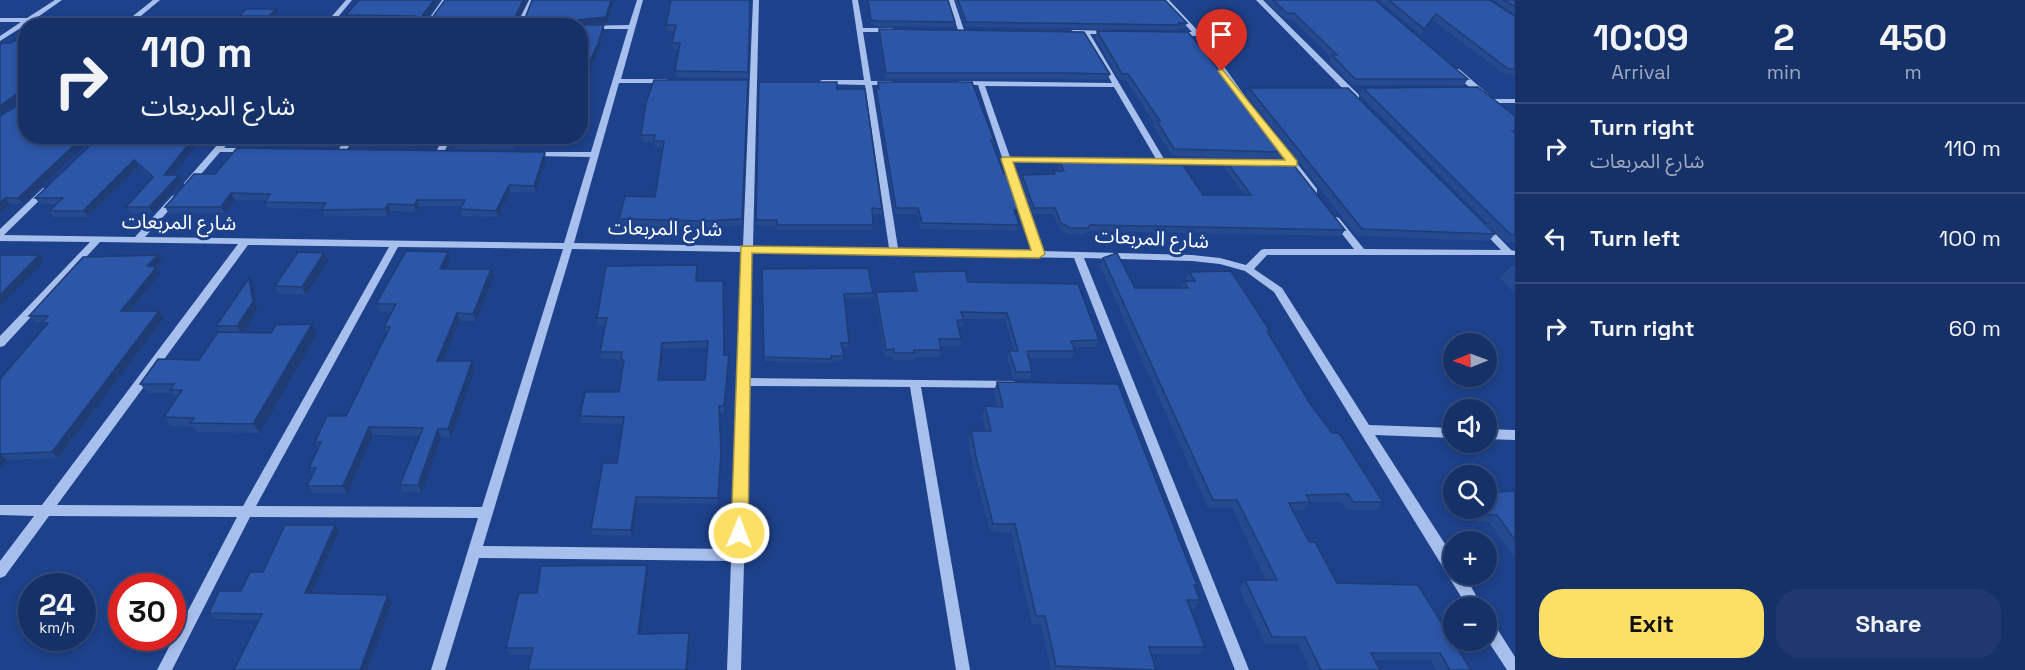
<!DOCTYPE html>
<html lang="en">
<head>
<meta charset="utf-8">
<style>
	body { margin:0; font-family:"Space Grotesk","Noto Sans Arabic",sans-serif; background:#1f396e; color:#f1f3f6; height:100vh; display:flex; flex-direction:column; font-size:22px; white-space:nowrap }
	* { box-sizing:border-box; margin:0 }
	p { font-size:20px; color:#9ea9c0 }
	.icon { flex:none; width:33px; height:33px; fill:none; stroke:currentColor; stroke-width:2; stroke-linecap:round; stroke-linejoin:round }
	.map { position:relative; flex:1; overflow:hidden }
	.panel { display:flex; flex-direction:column; background:#163168; width:510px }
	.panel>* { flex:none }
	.guide { position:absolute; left:18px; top:18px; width:570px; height:126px; border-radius:24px; box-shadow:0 3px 9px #0003,0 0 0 2px #354c7c; background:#163168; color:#f1f3f6; overflow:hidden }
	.needle { width:39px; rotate:269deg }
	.controls { position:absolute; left:1443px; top:333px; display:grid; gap:12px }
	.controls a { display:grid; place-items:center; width:54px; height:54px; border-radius:50%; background:#163168; box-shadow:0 3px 9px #0003,0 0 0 2px #354c7c; font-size:30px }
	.speed { position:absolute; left:18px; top:573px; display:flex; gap:12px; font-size:30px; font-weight:700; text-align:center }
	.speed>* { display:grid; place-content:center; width:78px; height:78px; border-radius:50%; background:#163168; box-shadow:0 3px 9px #0003,0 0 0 2px #354c7c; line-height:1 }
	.speed small { font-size:15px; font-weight:400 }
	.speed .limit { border:9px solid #d22; background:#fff; color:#111 }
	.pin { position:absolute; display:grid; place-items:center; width:51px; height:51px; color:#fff; margin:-62px -26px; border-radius:50% 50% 50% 0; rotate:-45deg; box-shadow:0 0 6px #0007 }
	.pin .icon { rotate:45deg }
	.me { position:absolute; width:66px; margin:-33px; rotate:1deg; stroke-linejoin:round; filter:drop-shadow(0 0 4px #0008) }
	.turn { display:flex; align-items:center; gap:21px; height:126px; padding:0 24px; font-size:27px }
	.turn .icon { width:78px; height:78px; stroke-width:2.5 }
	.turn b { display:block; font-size:42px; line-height:51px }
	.eta { display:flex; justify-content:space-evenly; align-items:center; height:102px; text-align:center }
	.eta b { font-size:36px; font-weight:800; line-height:42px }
	.action { display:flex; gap:12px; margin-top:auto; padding:12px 24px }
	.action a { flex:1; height:69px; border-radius:24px; background:#fce065; color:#111; font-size:24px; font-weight:800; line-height:69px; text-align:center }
	.action a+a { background:#1f396e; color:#f1f3f6 }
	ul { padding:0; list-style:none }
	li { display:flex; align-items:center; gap:18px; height:90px; padding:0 24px; border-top:2px solid #354c7c }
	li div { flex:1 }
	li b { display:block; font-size:22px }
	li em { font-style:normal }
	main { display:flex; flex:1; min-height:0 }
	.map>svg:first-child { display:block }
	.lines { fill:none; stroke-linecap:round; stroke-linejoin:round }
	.minor { fill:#a7bfec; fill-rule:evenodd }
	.wall { fill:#264a90; fill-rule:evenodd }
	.shaded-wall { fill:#1f3c75 }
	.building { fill:#2c56a7; stroke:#1f3c75; stroke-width:1.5; fill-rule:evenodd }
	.route { fill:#fce065; stroke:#a49242; stroke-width:1.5 }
	.labels { text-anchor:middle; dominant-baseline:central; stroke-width:6; stroke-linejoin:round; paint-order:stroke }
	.street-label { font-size:20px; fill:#fff; stroke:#1d418a }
</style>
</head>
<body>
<main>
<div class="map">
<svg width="1515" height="670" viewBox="0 0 1515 670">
	<rect width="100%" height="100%" fill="#1d418a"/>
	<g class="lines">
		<path class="minor" d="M55 0H62L35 19 128 20 153 0H160L136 20 326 23 346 0H352L333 23H351L354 25 248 26 30 22 0 41V36L21 22H0V18H27Z
			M442 0H448L431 26H424Z
			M529 0H535L523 26H516Z
			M637 0H643L621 79H666L670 81 666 83H619L574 243 743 246 753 0H759L753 246 889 248 865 85 822 84 818 82 822 80H864L852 0H858L863 28H892L895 30 892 32H863L871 81H891L895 83 891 85H872L898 248 1033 251 978 85H960L956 83 960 81 1112 83 1084 34 1071 33V31L1073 30 1113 31V33L1111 34H1090L1164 159 1239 161 1243 163 1239 165H1162L1012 162 1043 251 1192 255 1220 258 1246 265 1261 250 1264 249H1354L1331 220 1336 217 1339 218 1364 249 1501 250 1478 226 1480 224H1486L1511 250 1515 251V255H1267L1254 269 1282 288 1369 425 1454 428V438L1375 435 1454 558V574H1464L1483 608H1468L1274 292 1245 271 1220 264 1192 261 1084 258 1249 670H1235L1074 258 752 252 749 378 1014 381 1016 384 1014 387 1010 388 921 387 970 670H956L910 387 749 386 741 670H727L731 561 479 558 445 670H431L478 518 250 517 172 670H157L237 517 49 516 5 576 0 578V561L34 516 0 515V505H42L238 244 100 242 4 346 0 347V336L90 242 0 241V229L43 188H49L50 190 4 235 135 237 172 196 175 195 179 198 178 200 145 237 564 243 590 157 533 156 529 154 533 152H591L628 29H580V26H578L629 25ZM985 86 1114 87 1156 159 1010 157ZM248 245 389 247 243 506 57 505ZM398 247 563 249 482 507 256 506ZM572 249 743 252 731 549 483 546Z
			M948 0H954L964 30 963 31 958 30Z
			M1162 0H1169L1200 33 1257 113 1256 115H1250L1196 36 1175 35V33L1177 32H1192Z
			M1256 0H1263L1359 95V99H1353Z
			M1453 69H1459L1488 94V98H1482L1453 73Z
			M1489 99H1515V103H1492L1488 101Z
			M225 136H234L224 148H248L252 150 248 152H220L190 187H184V183Z
			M348 136H356L345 152H339L338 150Z
			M444 136H452L443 154H437L436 152Z
			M1273 140H1279L1317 189V193H1311L1273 144Z
			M1486 429 1515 430V440L1486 439Z
			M1486 617 1491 619 1515 657V670H1507L1486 638Z"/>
	</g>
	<path class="wall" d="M439 0 424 22H429L527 0 517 21H524L532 0H614L607 23 584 25H604V31L598 52 580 89V26L348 21 346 15Z
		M750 0 748 78 676 77 675 71 679 49H673L672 43 675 31H666V25Z
		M867 0H948L955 22 954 27 877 26 871 24Z
		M955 0H1165L1187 23 1185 28H1179L1178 30 966 27Z
		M1264 0H1375L1468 79 1464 85H1352L1329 61 1331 57 1291 19H1285Z
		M1379 0H1490L1515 16V78L1511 74H1504L1432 20 1421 35Z
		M1493 0H1515V15Z
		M278 12 270 20 240 19 239 16Z
		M879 29 1110 74 1108 80 1060 79H886L878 34Z
		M1097 31 1285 152 1281 159 1172 156 1154 127 1155 124 1126 80H1120L1095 37Z
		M26 37 23 204H10L0 214V116L23 102V98L0 115Z
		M759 82 837 89 882 209V214H872V230H777V226L756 225Z
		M878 82 994 140 993 145 1004 174 1020 208 1018 214 1016 215 1019 225 1018 231 921 229 917 214H895L876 94Z
		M748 86 742 225 704 228 620 225 619 219 655 197 663 147H655L654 142H642L641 135Z
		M1249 88 1495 234 1489 241 1357 236 1246 94Z
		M1363 88 1515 116V242H1506L1359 94Z
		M100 136H204L197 144 172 175 182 181 153 213H130L126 207 151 179 138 166 88 217H53L49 211 56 204H40L35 198Z
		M242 136H339L333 147 247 146Z
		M455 136H520L514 149H455L453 142Z
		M546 159 536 192H510L498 217 462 216 460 209 462 206H419L416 212 391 211 388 216H324L322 209 268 208 265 202 266 200H235L225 213 169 214 165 207 215 174Z
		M1060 162 1203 195H1244L1224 167 1227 162 1345 230 1341 236 1088 231 1086 234H1068L1059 229 1053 214H1033L1021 180 1022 175 1052 174 1053 171H1060L1058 168Z
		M158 255 162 261 156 267 160 273 159 275 130 311H159L164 318 58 458 7 460 0 469V379L44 327 41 323 42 322H35L29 316Z
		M1103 258 1135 288H1181L1184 281H1186L1185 280 1189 272 1270 331 1268 333 1309 402 1383 502 1376 510H1346L1341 502H1310L1303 510H1293L1309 542 1337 583 1471 670H1436L1431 660H1375L1380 670H1310L1298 644H1265L1239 588 1245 580H1266L1232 508H1208L1100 266Z
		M450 260 446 269 494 277 476 321H460L443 361H472L475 369 451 437H441L422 492H403L400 485 420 436 373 435 347 494 312 493 307 486 313 474 309 468 319 447 315 442 346 416 387 333 384 327 392 312H380L376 304Z
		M328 261 306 295 280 294 275 286Z
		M697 265V281L724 355 729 362 724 413H719L721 460 718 504 637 503 632 536 593 535 591 529 617 463 623 424 581 423 580 416 619 392 623 366H622L621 359H602L600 352 606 325H598L597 318ZM707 348 705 380H659L663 349Z
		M1511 266H1515V294L1500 278Z
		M762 269 873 293 872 298H844L849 343 848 347H842L844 356 843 360 831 361V363L764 361Z
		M913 272 968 282 1099 340 1096 347H1073L1075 351 1072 358H1028L1032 372 1030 379H1013L1007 358 1009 351H1014L1005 319H963L962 326H958L961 339 960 346H940L941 350 940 357H914L913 360H893V356H885L875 298 876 292 915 291 912 279Z
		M253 285 257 310 242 333 317 334 260 433 198 432 193 427 171 426 164 417 176 398 173 393H148L140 384 199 360 220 332 216 326Z
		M997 382 1197 585 1195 587 1200 600 1194 609H1190L1205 647 1199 654H1152L1156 670H1051L1041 625 1032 624 1011 533 990 532 973 466 968 440 971 431H986L982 416 985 406 998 407 994 391Z
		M1515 491V558L1489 522H1478L1468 508H1486L1498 492Z
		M339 531 312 594 392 602 367 670H234L259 620 215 619 209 613 241 591 263 572Z
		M647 565 648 573 640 634 689 633V641L531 655H510L506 648 537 593Z"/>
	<path class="shaded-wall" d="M434 0H439L422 25 420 19Z
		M523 0H527L516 26 513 22Z
		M611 0H614L607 23 576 26 575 20Z
		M276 9 278 12 270 20 269 16Z
		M604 25V31L598 52 580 89V81Z
		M19 92 23 98 0 115V106Z
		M84 136H94L23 204 18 198Z
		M195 136H204L197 144 168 181 164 175Z
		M333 136H339L333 147 330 140Z
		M515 136H520L514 149 513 143Z
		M545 152 546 159 536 192 534 186Z
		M134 160 138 166 88 217 83 211Z
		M179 175 182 181 153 213 149 207Z
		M509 185 510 192 498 217 496 211Z
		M231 193 235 200 225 213 221 207Z
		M5 198 10 204 0 214V203Z
		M417 200 419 206 416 212 414 205Z
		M388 204 391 211 388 216 385 209Z
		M1020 208 1018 214 1012 216 1014 210Z
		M448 252 450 260 442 277 440 269Z
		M324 253 328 261 306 295 302 287Z
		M39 255 44 261 0 306V295Z
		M158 255 162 261 156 267 160 273 159 275 125 317 121 311 147 266Z
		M491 269 494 277 476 321 473 314Z
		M249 278 253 285 257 310 242 334 237 326Z
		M159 311 164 318 58 458 52 452Z
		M457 313 460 321 440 368 437 361Z
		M312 324 317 334 260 433 253 424Z
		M662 343 663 349 658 386V380Z
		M729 355V362L724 413V406Z
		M472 361 475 369 451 437 448 429Z
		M719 406 721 460 718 504V498Z
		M369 427 373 435 347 494 343 486Z
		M438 429 441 437 422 492 418 485Z
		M1 454 7 460 0 469V455Z
		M636 497 637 503 632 536 631 530Z
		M335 525 339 531 309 600 305 593Z
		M647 565 648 573 639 641 638 634Z
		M388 595 392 602 367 670H360Z
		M689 633V641L688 670H686Z"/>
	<path class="building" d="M359 0H434L420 19 415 16 346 15Z
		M445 0H523L513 22 524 21 532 0H611L606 17 575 20 579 25H604L597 46 580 81V26H336L337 24 429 22Z
		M671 0H750L748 72 675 71 680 43H672L676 25H666Z
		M868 0H948L955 22 878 21 871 20Z
		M958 0H1165L1187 23H1179L1180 25 966 22Z
		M1273 0H1375L1468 79H1355L1332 55H1337L1294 13H1287Z
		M1389 0H1490L1515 16V69H1508L1436 14 1424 29Z
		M1504 0H1515V7Z
		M246 9H276L269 16H239Z
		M229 23H259L257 26H226Z
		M879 29 1084 32 1110 74 1061 73H886Z
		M1097 31 1188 32 1285 152 1174 149 1157 121H1160L1128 74H1122Z
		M20 37H26V136H84L18 198H5L0 203V116L23 102 24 93 19 92 0 106V43H11Z
		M654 80H748L742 219 704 221 619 219 625 196 655 197 664 141H654L655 135H641L646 103Z
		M759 82H837V89H865L882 209 872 208 873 225H777V220H756Z
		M878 82H972L994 140H991L1004 174H1009L1020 208 1014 210 1019 225 922 223 918 208H896L876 88 879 89Z
		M1478 87 1515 116V131H1512L1515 133V235H1511L1363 88Z
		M1249 88H1348L1495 234 1362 229Z
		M100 136H195L164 175H179L149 207H126L153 177 134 160 83 211H49L63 198H35Z
		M246 136H333L330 140 244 139Z
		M455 136H515L513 143 453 142Z
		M237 148 545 152 534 186 509 185 496 211 460 209 465 200H417L414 205 388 204 385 209 321 210 326 203 265 202 270 194 231 193 221 207H165L194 174H215Z
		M1060 162 1183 165 1203 195H1251L1227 162 1292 163 1345 230 1090 225 1088 228H1070L1061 223 1055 208H1034L1022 175 1055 174 1053 171H1064Z
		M406 251 448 252 440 269H491L473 314 457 313 437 361H472L448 429H438L418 485H400L423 428 369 427 343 486H307L316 468H309L321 442H315L327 416H346L390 327H384L396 304H376Z
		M298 252 324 253 302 287 275 286Z
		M1117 253 1135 288H1188L1184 281H1195L1189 272 1231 271 1270 331H1267L1309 402 1332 433H1339L1383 502H1353L1348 494 1306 495 1310 502 1289 503 1309 542H1315L1337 583 1418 585 1471 670H1450L1440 653H1371L1380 670H1321L1305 637H1272L1245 580H1277L1237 500H1213L1103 258Z
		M0 255H39L0 295Z
		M158 255 147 266 156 267 155 269 121 311H159L52 452 1 454 0 455V379L48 323H41L48 316H29L83 257Z
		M697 265 696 281H723L724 355H729L724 406H719L721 453 718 498 636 497 631 530 591 529 603 463H617L624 417 580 416 585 392H619L624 360 621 359 622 352H600L607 318H597L606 266ZM708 341 705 380H658L662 343Z
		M868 268 873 293 844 294 849 343H841L844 356H831V359L764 357 762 269Z
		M965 271 968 282 1078 284 1099 340 1071 341 1075 351H1027L1032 372H1016L1009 351H1018L1007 313 961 312 964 320H957L961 339H939L941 350H914V353H894V349L886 350 876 292 917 291 913 272Z
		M249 278 253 302 237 326H216Z
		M312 324 253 424 190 423 194 418 164 417 182 390H170L174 384H140L158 359 199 360 218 332 271 333 276 325Z
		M997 382 1118 384 1197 585H1194L1200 600H1187L1205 647H1149L1156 670 1056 666 1045 616H1036L1015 524H993L976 457 971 431H991L985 406 1003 407Z
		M1486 482H1491L1498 492 1515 491V540L1497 515H1486L1481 508H1486Z
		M285 525H335L305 593 388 595 360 670H234L262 614 209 613 219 591H241L250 572H263Z
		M647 565 638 634 689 633 686 670H528L533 648H506L519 593H537L541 566Z"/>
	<path class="route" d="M1222 69 1297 161V166L1013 162 1045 254 1039 258 752 253 748 533 745 539 739 541 733 539 731 533 741 246 1031 250 1001 159 1003 157 1285 160 1218 71Z"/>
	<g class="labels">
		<g class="street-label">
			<text transform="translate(179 222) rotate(1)">شارع المربعات</text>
			<text transform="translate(665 228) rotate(1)">شارع المربعات</text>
			<text transform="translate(1152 238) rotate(3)">شارع المربعات</text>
		</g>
	</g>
</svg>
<div class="controls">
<a><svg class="needle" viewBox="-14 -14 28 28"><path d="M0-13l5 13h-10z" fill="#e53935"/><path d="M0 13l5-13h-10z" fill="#9ea9c0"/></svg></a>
<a><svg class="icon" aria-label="sound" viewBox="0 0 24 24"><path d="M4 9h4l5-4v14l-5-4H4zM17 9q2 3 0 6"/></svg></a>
<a><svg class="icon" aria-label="search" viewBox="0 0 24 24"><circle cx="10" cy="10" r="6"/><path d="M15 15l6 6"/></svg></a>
<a>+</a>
<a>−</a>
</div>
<div class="speed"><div>24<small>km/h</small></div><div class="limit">30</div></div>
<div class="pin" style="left:1222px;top:71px;background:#d93025"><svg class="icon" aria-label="arrive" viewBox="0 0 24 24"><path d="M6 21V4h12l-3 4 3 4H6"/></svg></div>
<svg class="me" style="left:739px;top:533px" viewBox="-20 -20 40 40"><circle r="17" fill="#fce065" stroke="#fff" stroke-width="3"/><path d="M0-11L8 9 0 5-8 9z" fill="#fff"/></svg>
<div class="guide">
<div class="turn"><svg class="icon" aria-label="right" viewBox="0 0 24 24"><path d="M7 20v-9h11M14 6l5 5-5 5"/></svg><div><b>110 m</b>شارع المربعات</div></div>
</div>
</div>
<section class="panel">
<div class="eta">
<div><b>10:09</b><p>Arrival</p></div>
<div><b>2</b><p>min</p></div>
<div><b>450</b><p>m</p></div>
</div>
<ul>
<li><svg class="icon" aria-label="right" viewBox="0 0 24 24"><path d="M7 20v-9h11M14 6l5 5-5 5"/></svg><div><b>Turn right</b><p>شارع المربعات</p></div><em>110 m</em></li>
<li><svg class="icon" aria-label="left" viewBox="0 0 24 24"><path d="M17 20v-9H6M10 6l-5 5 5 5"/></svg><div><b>Turn left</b></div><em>100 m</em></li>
<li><svg class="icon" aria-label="right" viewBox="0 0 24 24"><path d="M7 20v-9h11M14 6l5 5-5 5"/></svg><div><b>Turn right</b></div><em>60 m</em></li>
</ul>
<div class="action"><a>Exit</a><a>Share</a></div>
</section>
</main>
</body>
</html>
